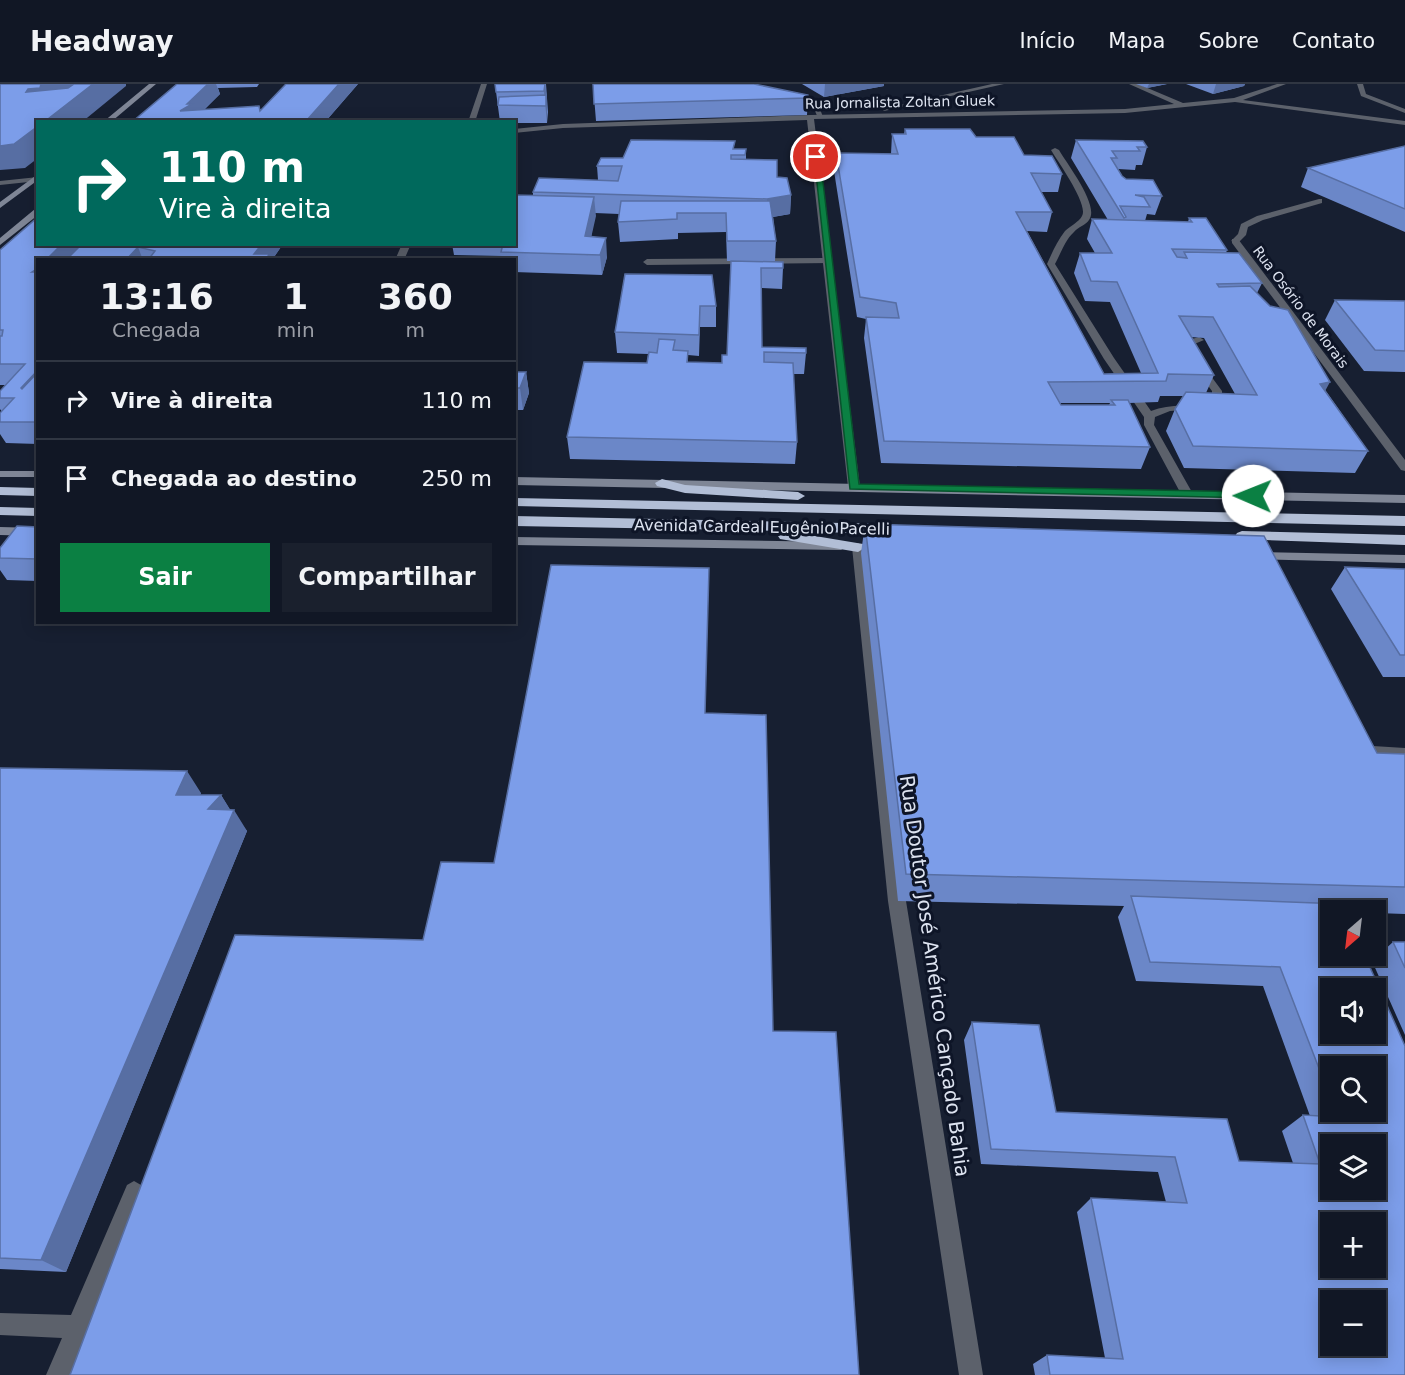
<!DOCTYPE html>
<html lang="pt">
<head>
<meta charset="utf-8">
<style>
	body { margin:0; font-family:"DejaVu Sans",sans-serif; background:#1a202d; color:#f1f3f6; height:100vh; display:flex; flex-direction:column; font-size:22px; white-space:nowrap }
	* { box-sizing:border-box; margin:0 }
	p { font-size:20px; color:#9c9fa7 }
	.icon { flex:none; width:33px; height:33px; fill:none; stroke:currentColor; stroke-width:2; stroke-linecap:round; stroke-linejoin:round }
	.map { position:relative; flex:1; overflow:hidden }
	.details { position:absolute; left:36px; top:174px; width:480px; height:366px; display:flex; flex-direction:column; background:#111725; border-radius:0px; box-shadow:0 3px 15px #0003,0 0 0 2px #303642 }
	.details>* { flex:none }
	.top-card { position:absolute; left:36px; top:36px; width:480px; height:126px; border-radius:0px; box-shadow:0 3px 15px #0003,0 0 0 2px #303642; background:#00695c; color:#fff; overflow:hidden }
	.needle { width:39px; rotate:208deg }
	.buttons { position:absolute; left:1320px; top:816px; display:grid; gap:12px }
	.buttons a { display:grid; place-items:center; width:66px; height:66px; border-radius:0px; background:#111725; box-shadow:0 3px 15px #0003,0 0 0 2px #303642; font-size:30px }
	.pin { position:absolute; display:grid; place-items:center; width:51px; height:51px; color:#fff; margin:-26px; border:3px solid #fff; border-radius:50%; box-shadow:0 2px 6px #0007 }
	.me { position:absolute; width:66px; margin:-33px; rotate:271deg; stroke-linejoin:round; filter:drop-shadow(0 0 4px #0008) }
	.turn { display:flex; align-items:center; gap:21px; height:126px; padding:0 24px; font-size:27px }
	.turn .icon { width:78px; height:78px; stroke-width:2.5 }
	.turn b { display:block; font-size:42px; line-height:51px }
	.eta { display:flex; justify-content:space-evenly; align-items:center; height:102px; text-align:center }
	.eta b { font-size:36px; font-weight:600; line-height:42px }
	.action { display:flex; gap:12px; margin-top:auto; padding:12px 24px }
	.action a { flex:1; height:69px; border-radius:0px; background:#0b8043; color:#fff; font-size:24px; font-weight:600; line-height:69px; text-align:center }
	.action a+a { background:#1a202d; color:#f1f3f6 }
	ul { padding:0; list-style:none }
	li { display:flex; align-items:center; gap:18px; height:78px; padding:0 24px; border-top:2px solid #303642 }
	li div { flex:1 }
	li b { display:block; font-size:22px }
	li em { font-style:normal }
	header { display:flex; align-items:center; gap:36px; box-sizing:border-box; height:84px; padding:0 30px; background:#111725; border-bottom:2px solid #303642 }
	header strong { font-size:28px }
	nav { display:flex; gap:33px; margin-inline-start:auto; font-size:21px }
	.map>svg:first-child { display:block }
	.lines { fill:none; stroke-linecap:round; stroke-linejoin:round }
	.lane { fill:#5c616b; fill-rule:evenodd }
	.street { fill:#5c616b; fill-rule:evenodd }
	.secondary { fill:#7f8696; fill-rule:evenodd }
	.highway { fill:#b2bed6; fill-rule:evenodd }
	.wall { fill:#6b87c8; fill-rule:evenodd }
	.shaded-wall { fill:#576ea3 }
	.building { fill:#7c9de9; stroke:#576ea3; stroke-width:1.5; fill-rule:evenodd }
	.route { fill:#0b8043; stroke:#07532c; stroke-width:1.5 }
	.labels { text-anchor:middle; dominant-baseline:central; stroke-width:6; stroke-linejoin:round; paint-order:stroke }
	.far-street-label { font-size:14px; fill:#dde3f0; stroke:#0e1527 }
	.street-label { font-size:16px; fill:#dde3f0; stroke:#0e1527 }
	.near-street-label { font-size:20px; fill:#dde3f0; stroke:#0e1527 }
</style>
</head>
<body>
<header>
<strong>Headway</strong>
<nav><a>Início</a><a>Mapa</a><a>Sobre</a><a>Contato</a></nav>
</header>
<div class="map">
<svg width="1405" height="1291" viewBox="0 0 1405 1291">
	<rect width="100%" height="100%" fill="#171f31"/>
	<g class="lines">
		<path class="lane" d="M481 0H487L475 38H468Z
			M1357 0H1363L1366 10 1405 25V29L1361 12Z
			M788 16 820 25 823 33 818 34 815 27 786 19Z
			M1055 64 1059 66C1067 80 1100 122 1089 136 1086 141 1078 143 1074 148 1065 156 1061 169 1055 180L1114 274 1151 327C1171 319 1193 324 1212 315V307L1181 265 1185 257 1199 253 1204 256 1192 261 1191 265 1222 307V316L1209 324 1170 327 1155 333 1154 341 1193 410 1191 413H1183L1181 410 1144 341V333L1104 275 1047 180C1052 169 1057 157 1065 147 1070 142 1079 138 1082 132 1089 121 1058 78 1051 66Z
			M1319 115H1322V119L1263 136 1248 143 1246 151 1238 159 1231 157 1238 150 1241 140 1257 132Z
			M828 174 831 175V179L647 181 643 178 647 175Z
			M1357 661 1405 664V676L1352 671 1349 667 1352 663Z
			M134 1097 141 1101 145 1108 70 1291H46L62 1254 0 1251V1229L71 1231 127 1101Z"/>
		<path class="street" d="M992 0H1004L884 27 881 25Z
			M1129 0H1138L1183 19 1234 14 1277 0H1286L1243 16 1405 37V41L1235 18 1125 29 814 35 860 403 854 407 848 403 807 36 563 44 514 49V45L563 40 810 31 1125 25 1174 20Z
			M38 93V97L0 101V97Z
			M1232 155H1238L1405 376V387L1401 386 1232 159Z
			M402 160H411L404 176H395Z
			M858 459 864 463 906 817 983 1291H959L888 817 852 463Z"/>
		<path class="secondary" d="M149 0H156L111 38H103Z
			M38 90V96L0 124V118Z
			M35 125H38V131L0 161V154Z
			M0 387H38V393H0Z
			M514 393 1405 411V419L514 401Z
			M0 443 38 444V452L0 451Z
			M514 453 841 458 847 462 841 466 514 461Z
			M1255 468 1405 471V479L1251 475 1249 472 1251 469Z"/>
		<path class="highway" d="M662 395 685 401 798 408 805 412 798 416 685 409 657 402 655 399Z
			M0 403 38 404V412L0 411Z
			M514 414 1405 432V442L514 422Z
			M0 423 38 424V432L0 431Z
			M514 432 888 440 895 445 888 450 785 447 863 460 866 463 858 468 780 455 778 452 785 447 514 442Z
			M1242 447 1405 451V461L1237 455 1235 452 1237 449Z"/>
	</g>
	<path class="wall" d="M177 0H259L257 3 218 4 220 10 204 26 260 27 358 0 325 38H132Z
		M495 0H546L548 28 547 39H514V38H500Z
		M593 0 808 11 807 31 596 37Z
		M802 0H884V2L824 13Z
		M1136 0H1167L1147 4Z
		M1186 0H1245L1244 2 1213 10Z
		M905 45 976 53 1024 71 1062 90 1058 108H1041L1052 128 1047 148 1027 147 1104 290 1141 289 1110 218 1085 217 1074 189 1080 169H1095L1087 155 1092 135 1108 136 1071 74 1076 56 1147 63 1142 81H1136L1135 86 1118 85 1122 92 1126 95 1162 112 1155 131 1147 130 1145 137 1188 138 1189 134 1227 166 1226 169 1262 199 1257 209 1368 367 1355 389 1184 384 1166 347 1175 325 1184 312H1160L1158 318 1129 319 1150 363 1141 385 881 379 864 254 866 235 857 233 834 87 836 69 891 70 892 50H904ZM1191 253 1204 254 1235 310 1206 309 1214 291ZM1060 319H1110L1109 321H1061Z
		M1405 62V148L1301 103 1308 84Z
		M746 65V76L777 93 791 111 790 130 773 133 776 157 775 177H727L726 148 678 149V155L620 158 618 138 619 130 595 129 591 153 607 173 602 191 514 188V176H503L502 172 454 171 452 160H514L533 111V108L598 96 597 82 623 74Z
		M38 160H283L272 176H38V360L6 359 0 350V329L2 328 0 325V307L6 301H0V166Z
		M731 177 783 184 782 205 762 204V263L806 269 804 290H793L797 358 795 380 570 375 567 353 647 279 648 270 617 269 615 248 625 190 716 222V243H700L699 272 688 271V278L722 279 727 271Z
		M1335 216 1405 217V288L1364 287 1325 236Z
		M514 288H526L529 309 523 326H514Z
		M865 440 1264 452 1377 669 1405 670V830L1376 829V826H1330V872H1365L1405 962V1291H1035L1033 1280 1047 1271 1105 1274 1077 1128 1091 1114 1166 1118 1158 1088 981 1080 964 956 972 938 1039 941 1056 1028 1227 1035 1239 1077 1293 1079 1282 1047 1303 1031 1310 1032 1263 902 1136 897 1118 833 1124 822 898 817 861 469ZM1330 904H1376V950H1330ZM1330 982H1376V1028H1330ZM1330 1060H1376V1106H1330ZM1330 1138H1376V1184H1330ZM1330 1216H1376V1262H1330Z
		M38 443V497L7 496 0 486V464Z
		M1345 483 1405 485V593H1383L1331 505Z
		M0 684 201 709 200 711H221L230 726 247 747 66 1188 0 1185Z
		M1393 858H1405V951L1372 877Z"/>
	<path class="shaded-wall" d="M41 0H126V2L82 38H44L26 8 28 5Z
		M208 0H216L220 10 196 33 180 27Z
		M339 0H358L325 38H307V36Z
		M545 0 547 15V39L544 7Z
		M825 0H884V2L824 13Z
		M1149 0H1167L1147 4Z
		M1216 0H1245L1244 2 1213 10Z
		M38 42V74L25 84 0 86V62Z
		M791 111 790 130 766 134 767 115Z
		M594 113 596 132 587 172 585 152Z
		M606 154 607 173 602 191 600 171Z
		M62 160 91 161 76 176H46Z
		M262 160H283L272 176H256L254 170Z
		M138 163 143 176H126Z
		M526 288 529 309 523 326 520 304Z
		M1330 298 1318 320 1320 300Z
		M187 687 201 709 190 732 176 711Z
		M221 711 233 730 234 726 247 747 66 1188 41 1176 208 725Z"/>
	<path class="building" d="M0 0H41L40 4 28 5 26 8 68 4 74 0H93L44 38H38V42L14 60 0 62Z
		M177 0H208L187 20H192L180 27 259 22 260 27 286 0H339L307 36 250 38H132Z
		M495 0H545L544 7 496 8Z
		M593 0H754L808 11V14L594 20Z
		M546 11V22L498 21 499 13Z
		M905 45H970L976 53H1014L1024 71 1052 72 1062 90 1031 89 1052 128H1016L1104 290 1158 289 1117 198 1091 197 1080 169H1112L1092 135 1192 138 1189 134H1206L1227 166 1172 165 1177 173 1187 174 1184 168 1239 169 1262 199 1217 200 1219 203 1250 202 1270 222 1288 226 1330 298 1320 300 1368 367 1193 362 1175 325 1186 308 1257 311 1213 233 1179 232 1214 291 1168 290 1166 297 1048 298 1061 321H1115L1111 316H1128L1150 363 884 357 866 233 899 234 896 219 860 213 836 69 898 70 892 50H906Z
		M631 56 735 57 733 65H746L745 71H731V75L777 76V93L787 94 791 111 767 115 533 108 539 94 618 97 622 82H597L601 74H623Z
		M1076 56 1143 57 1147 63H1137L1140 67H1112L1117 74H1111L1122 92 1126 95 1153 96 1162 112 1135 111 1144 113 1150 123 1120 122 1126 133 1124 134Z
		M1405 62V125L1308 84Z
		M514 111 594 113 585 152 606 154 600 171 501 168 503 160H514Z
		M621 117H770L776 157H727L726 129H677V135L618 138Z
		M38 133V160H62L46 176H38V184L32 188H38V286L21 304 22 305 38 288V338H0V329L14 314H0V307L25 280H0V252H2L3 246H0V166Z
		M82 160H262L254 170H269L266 176H148L155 167 138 163 126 176H66Z
		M731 177 783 178V184H761L762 263 806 264V269L764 268V278L793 279 797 358 567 353 584 278 647 279 649 268 657 269 659 255 675 256 673 266 688 267 687 278 722 279V271H727Z
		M625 190 712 191 716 222H700L699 251 615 248Z
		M1335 216 1405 217V267L1375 266Z
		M514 288H526L520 304H514Z
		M865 440 1264 452 1377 669 1405 670V803L906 790Z
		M17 442 38 443V475L0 474V464Z
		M551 481 709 484 705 629 766 631 773 947 836 948 859 1291H70L235 851 423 856 441 778 494 779Z
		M1345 483 1405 485V571H1400Z
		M0 684 187 687 176 711H221L208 725 234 726 41 1176 0 1174Z
		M1131 812 1342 820 1345 826H1330V872H1365L1405 962V1291H1050L1047 1271 1123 1275 1091 1114 1187 1119 1175 1073 991 1065 972 938 1039 941 1056 1028 1227 1035 1239 1077 1320 1080 1303 1031 1338 1033 1336 1028H1376V982H1330V1013L1280 883 1150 878ZM1330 904H1376V950H1330ZM1330 1060H1376V1106H1330ZM1330 1138H1376V1184H1330ZM1330 1216H1376V1262H1330Z
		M1393 858H1405V884Z"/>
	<path class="route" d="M814 71 820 73 859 400 1253 408 1256 409V414L850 405Z"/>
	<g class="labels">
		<g class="far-street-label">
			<text transform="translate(900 18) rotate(-1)">Rua Jornalista Zoltan Gluek</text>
			<text transform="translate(1301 223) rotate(53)">Rua Osório de Morais</text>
		</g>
		<g class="street-label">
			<text transform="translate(762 443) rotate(1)">Avenida Cardeal Eugênio Pacelli</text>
		</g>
		<g class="near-street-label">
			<text transform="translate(935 892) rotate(82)">Rua Doutor José Américo Cançado Bahia</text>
		</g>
	</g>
</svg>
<div class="buttons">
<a><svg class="needle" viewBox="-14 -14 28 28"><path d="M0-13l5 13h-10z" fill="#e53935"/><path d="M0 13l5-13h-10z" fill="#9c9fa7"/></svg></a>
<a><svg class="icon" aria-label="sound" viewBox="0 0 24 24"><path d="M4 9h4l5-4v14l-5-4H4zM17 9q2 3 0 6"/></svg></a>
<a><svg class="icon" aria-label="search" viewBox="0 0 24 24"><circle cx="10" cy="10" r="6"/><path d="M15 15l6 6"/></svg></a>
<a><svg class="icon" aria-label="layers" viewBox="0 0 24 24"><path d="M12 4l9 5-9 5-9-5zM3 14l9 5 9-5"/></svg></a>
<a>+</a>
<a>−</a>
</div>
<div class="pin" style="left:816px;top:73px;background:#d93025"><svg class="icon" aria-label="arrive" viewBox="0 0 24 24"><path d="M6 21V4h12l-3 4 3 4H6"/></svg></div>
<svg class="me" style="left:1253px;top:412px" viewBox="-20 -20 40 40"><circle r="19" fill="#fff"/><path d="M0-13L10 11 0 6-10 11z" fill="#0b8043"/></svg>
<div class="top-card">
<div class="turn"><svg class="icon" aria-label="right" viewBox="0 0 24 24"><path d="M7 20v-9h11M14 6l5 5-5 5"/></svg><div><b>110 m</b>Vire à direita</div></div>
</div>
<section class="details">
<div class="eta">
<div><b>13:16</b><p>Chegada</p></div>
<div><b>1</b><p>min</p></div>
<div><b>360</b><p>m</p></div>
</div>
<ul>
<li><svg class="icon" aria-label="right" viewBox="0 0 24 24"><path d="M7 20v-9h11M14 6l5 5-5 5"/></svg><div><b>Vire à direita</b></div><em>110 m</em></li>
<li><svg class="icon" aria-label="arrive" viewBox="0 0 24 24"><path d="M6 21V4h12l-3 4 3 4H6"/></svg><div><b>Chegada ao destino</b></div><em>250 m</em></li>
</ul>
<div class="action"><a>Sair</a><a>Compartilhar</a></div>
</section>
</div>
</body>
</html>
